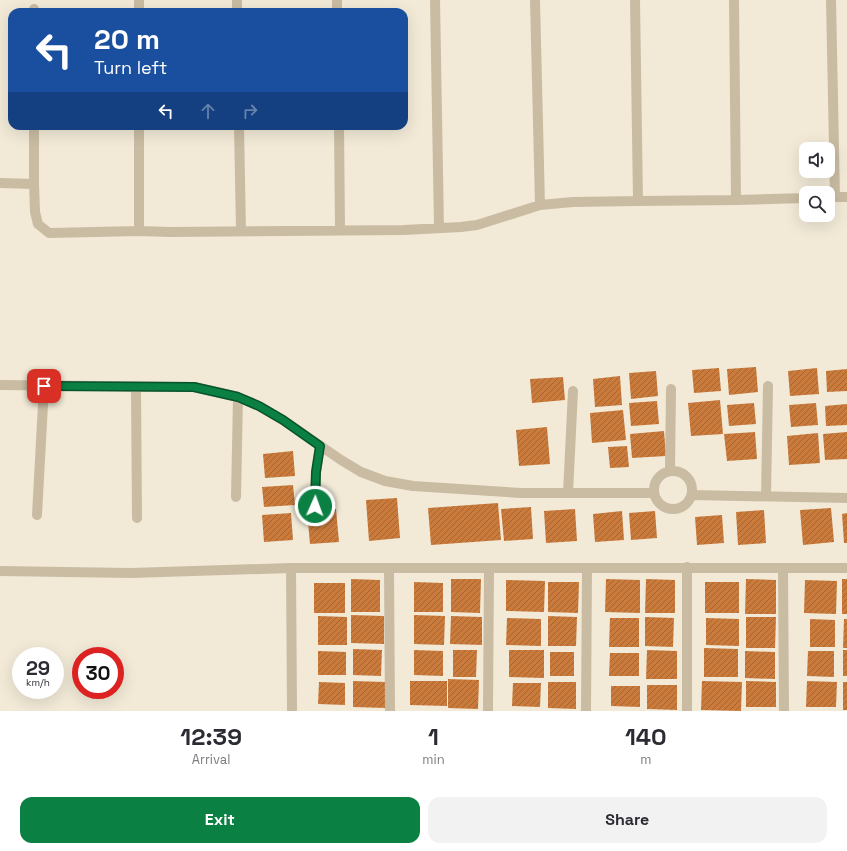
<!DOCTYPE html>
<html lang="en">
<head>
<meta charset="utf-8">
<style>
	body { margin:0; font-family:"Space Grotesk",sans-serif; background:#f2f2f3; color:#2b2b33; height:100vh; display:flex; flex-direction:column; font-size:15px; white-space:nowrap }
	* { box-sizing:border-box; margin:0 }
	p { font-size:13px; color:#7c7c81 }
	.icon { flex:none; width:22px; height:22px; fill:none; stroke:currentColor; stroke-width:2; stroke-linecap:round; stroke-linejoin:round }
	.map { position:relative; height:711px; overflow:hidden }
	.sheet { display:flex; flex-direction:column; background:#fff; flex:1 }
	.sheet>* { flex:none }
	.guide { position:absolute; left:8px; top:8px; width:400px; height:122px; border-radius:12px; box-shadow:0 4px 16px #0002; background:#1a4fa0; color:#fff; overflow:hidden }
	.buttons { position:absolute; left:799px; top:142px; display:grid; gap:8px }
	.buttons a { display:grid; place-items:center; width:36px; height:36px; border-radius:8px; background:#fff; box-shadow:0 4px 16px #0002; font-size:20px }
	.speed { position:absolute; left:12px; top:647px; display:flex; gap:8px; font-size:20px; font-weight:700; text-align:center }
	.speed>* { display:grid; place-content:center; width:52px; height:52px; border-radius:50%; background:#fff; box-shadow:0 4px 16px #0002; line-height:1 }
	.speed small { font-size:10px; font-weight:400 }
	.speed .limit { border:6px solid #d22; background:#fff; color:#111 }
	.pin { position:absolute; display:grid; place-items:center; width:34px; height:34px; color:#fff; margin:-17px; border-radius:8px; box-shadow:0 2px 6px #0006 }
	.me { position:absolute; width:44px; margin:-22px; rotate:2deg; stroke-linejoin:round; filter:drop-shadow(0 0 3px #0008) }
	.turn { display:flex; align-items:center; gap:14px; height:84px; padding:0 20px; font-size:18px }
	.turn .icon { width:52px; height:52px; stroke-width:2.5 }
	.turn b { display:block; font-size:28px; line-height:34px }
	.lanes { display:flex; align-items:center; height:38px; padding:0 20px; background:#0003; justify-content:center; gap:20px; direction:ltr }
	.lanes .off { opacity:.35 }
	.eta { display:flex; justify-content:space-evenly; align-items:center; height:68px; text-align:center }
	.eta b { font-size:24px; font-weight:700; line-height:28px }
	.action { display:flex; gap:8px; margin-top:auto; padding:8px 20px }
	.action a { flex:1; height:46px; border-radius:12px; background:#0b8043; color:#fff; font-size:16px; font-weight:700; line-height:46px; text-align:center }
	.action a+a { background:#f2f2f3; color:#2b2b33 }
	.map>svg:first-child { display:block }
	.building { fill:url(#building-hatch) }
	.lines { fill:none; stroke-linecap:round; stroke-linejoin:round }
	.minor { stroke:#cabca3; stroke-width:10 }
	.route-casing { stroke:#07532c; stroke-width:10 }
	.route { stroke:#0b8043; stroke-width:7 }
</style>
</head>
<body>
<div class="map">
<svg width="847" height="711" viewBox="0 0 847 711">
	<defs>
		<pattern id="building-hatch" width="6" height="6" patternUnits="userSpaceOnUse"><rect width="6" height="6" fill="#ca7b3c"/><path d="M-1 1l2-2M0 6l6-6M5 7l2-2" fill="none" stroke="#a56532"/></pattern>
	</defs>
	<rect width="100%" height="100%" fill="#f2ead7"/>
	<path class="building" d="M756 367 758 392 729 395 727 369Z
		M719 368 721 391 694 393 692 370Z
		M817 368 819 394 790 396 788 371Z
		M847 369V391L827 392 826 371Z
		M656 371 658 396 631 399 629 373Z
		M620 376 622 405 595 407 593 379Z
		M563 377 565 400 532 403 530 379Z
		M720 400 723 434 691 436 688 403Z
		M657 401 659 424 631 426 629 403Z
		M754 403 756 424 729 426 727 405Z
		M816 403 818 425 791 427 789 405Z
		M847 404V425L826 426 825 406Z
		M623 410 626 440 592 443 590 413Z
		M547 427 550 464 519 466 516 430Z
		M664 431 666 456 632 458 630 434Z
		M755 432 757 459 727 461 724 434Z
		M847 432V459L825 460 823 434Z
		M818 433 820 463 789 465 787 436Z
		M627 446 629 467 610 468 608 447Z
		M293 451 295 476 265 478 263 454Z
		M293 485 295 505 264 507 262 487Z
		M397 498 400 538 369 541 366 500Z
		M498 503 501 540 431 545 428 508Z
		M531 507 533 539 504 541 501 509Z
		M831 508 834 542 803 545 800 510Z
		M336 509 339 542 310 544 307 511Z
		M575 509 577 541 546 543 544 511Z
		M764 510 766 543 738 545 736 512Z
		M622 511 624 540 595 542 593 514Z
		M655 511 657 538 631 540 629 513Z
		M291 513 293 540 264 542 262 515Z
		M847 513V543H844L842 514Z
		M722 515 724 543 697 545 695 517Z
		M351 579 380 580V612H351Z
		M451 579H481L480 613 451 612Z
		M606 579 640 580V613L605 612Z
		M646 579 675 580V613H645Z
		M746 579 776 580V614H745Z
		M842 579H847V614H842Z
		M506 580 545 581 544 612 506 611Z
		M805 580 837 581 836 614 804 613Z
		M414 582 443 583V612H414Z
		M548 582H579L578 613 548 612Z
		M705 582H739V613H705Z
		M314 583H345V613H314Z
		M351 615 384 616V644L351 643Z
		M414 615 445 616 444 645 414 644Z
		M318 616 347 617V645H318Z
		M451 616 482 617V645L450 644Z
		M548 616 577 617 576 646H548Z
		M645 617 674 618 673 647 645 646Z
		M746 617H776L775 648H746Z
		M507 618 541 619V646L506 645Z
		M610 618H639V647H609Z
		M706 618 739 619V646L706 645Z
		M810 619 835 620V647H810Z
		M844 619H847V648H843Z
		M704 648 738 649V677H704Z
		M353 649 382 650 381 676 353 675Z
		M414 650 443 651V676L414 675Z
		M453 650H477L476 677H453Z
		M509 650H544V678L509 677Z
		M647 650 677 651V679H646Z
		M843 650H847V676H843Z
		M318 651 346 652V675H318Z
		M745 651 775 652V679L745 678Z
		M808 651H834V677L807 676Z
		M550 652H574V676H550Z
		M610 653H639V676H609Z
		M448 679 479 680 478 709 448 708Z
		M353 681 386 682V708L353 707Z
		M410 681H447V706L410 705Z
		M702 681 742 682 741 711 701 710Z
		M746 681 776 682V707H746Z
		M807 681 837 682 836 707H806Z
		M319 682 345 683V705L318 704Z
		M548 682H576V709L548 708Z
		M843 682H847V710H843Z
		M513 683H541L540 707 512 706Z
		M647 685H677V710L647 709Z
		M611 686H640V707L611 706Z"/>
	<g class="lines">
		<path class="minor" d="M237 0V12
			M337 0V12
			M435 0 439 228
			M535 0 540 205
			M635 0 638 201
			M734 0 736 200
			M831 0 835 197
			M34 9V12
			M139 12V0
			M34 126V184
			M239 126 241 231
			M339 126 340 230
			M0 183 34 184 35 212 38 224 49 233 139 231 170 232 404 230 461 227 477 225 540 205 573 202 638 201 736 200 806 198
			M829 197H847
			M139 231V126
			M0 385 194 387 238 397 259 406 283 420 341 460 361 472 385 481 413 486 521 493H654
			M136 387 137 518
			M670 470 671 389
			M654 490a19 19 0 1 1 38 0a19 19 0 1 1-38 0Z
			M568 493 573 391
			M692 495 847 498
			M766 496 768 386
			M236 497 238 397
			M315 506 316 472 320 446
			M37 515 44 386
			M291 568 292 711
			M389 568 390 711
			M783 568 784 711
			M0 571 131 573 291 568H847
			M488 711 489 568
			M586 711 587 569
			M687 711V567"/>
	</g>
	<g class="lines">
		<g class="route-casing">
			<path id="route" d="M44 386 194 387 238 397 259 406 283 420 320 446 316 472 315 506"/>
		</g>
		<use href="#route" class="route"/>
	</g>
</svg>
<div class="buttons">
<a><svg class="icon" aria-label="sound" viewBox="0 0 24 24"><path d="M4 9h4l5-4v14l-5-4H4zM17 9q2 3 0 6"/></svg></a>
<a><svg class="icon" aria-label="search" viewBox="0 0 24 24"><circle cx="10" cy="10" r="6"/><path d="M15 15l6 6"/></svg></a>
</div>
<div class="speed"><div>29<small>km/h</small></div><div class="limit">30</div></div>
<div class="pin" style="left:44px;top:386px;background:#d93025"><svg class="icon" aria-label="arrive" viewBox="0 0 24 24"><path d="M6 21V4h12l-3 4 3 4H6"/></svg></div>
<svg class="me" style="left:315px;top:506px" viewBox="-20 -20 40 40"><circle r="17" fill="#0b8043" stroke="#fff" stroke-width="3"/><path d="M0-11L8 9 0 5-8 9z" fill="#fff"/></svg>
<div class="guide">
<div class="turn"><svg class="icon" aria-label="left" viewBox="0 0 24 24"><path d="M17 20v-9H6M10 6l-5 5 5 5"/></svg><div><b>20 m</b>Turn left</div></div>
<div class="lanes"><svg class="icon" aria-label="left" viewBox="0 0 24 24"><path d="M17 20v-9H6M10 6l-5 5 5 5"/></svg><svg class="icon off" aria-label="ahead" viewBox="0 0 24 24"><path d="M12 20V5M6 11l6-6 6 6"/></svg><svg class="icon off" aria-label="right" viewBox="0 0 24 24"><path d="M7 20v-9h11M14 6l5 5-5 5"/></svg></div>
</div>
</div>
<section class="sheet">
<div class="eta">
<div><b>12:39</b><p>Arrival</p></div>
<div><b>1</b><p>min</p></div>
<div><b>140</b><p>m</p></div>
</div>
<div class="action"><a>Exit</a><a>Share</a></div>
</section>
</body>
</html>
